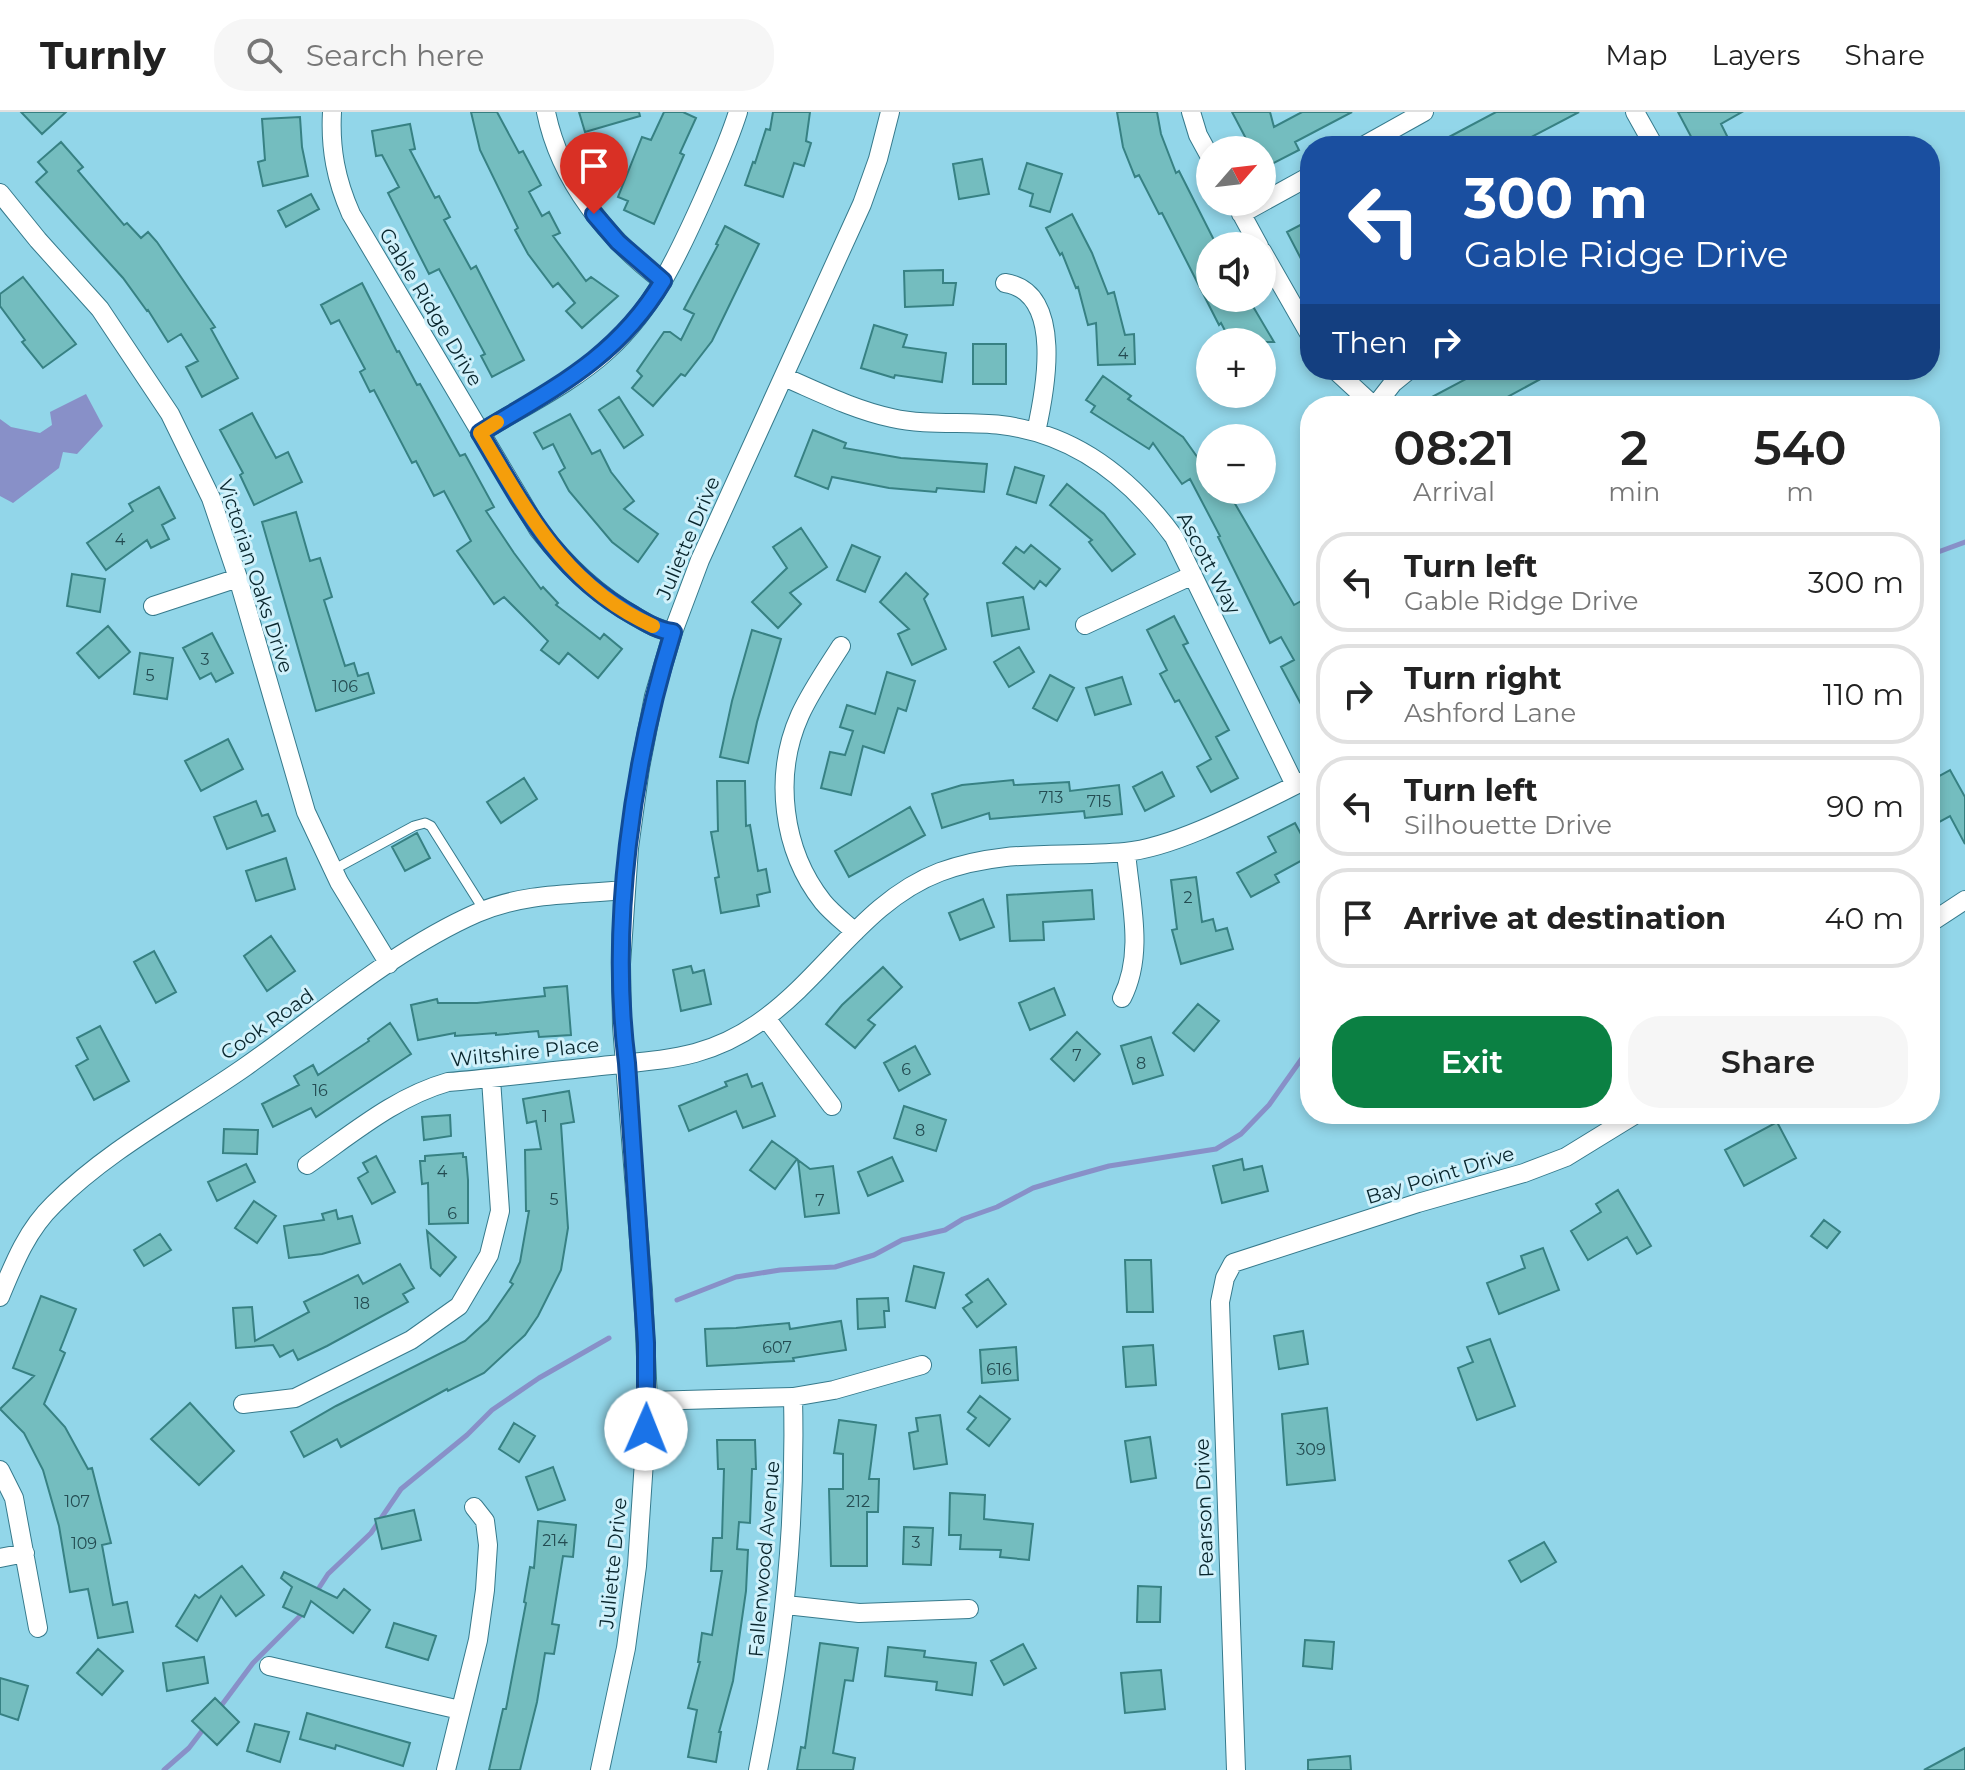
<!DOCTYPE html>
<html lang="en">
<head>
<meta charset="utf-8">
<style>
	body { margin:0; font-family:Montserrat,sans-serif; background:#f6f6f6; color:#222; height:100vh; display:flex; flex-direction:column; font-size:30px; white-space:nowrap }
	* { box-sizing:border-box; margin:0 }
	p { font-size:26px; color:#767676 }
	.icon { flex:none; width:44px; height:44px; fill:none; stroke:currentColor; stroke-width:2; stroke-linecap:round; stroke-linejoin:round }
	.map { position:relative; flex:1; overflow:hidden }
	.drawer { position:absolute; left:1300px; top:284px; width:640px; height:728px; display:flex; flex-direction:column; background:#fff; border-radius:32px; box-shadow:0 4px 12px #0003 }
	.drawer>* { flex:none }
	.top-card { position:absolute; left:1300px; top:24px; width:640px; height:244px; border-radius:32px; box-shadow:0 4px 12px #0003; background:#1a4fa0; color:#fff; overflow:hidden }
	.needle { width:52px; rotate:62deg }
	.fabs { position:absolute; left:1196px; top:24px; display:grid; gap:16px }
	.fabs a { display:grid; place-items:center; width:80px; height:80px; border-radius:50%; background:#fff; box-shadow:0 4px 12px #0003; font-size:40px }
	.pin { position:absolute; display:grid; place-items:center; width:68px; height:68px; color:#fff; margin:-82px -34px; border-radius:50% 50% 50% 0; rotate:-45deg; box-shadow:0 0 8px #0007 }
	.pin .icon { rotate:45deg }
	.me { position:absolute; width:88px; margin:-44px; rotate:1deg; stroke-linejoin:round; filter:drop-shadow(0 0 6px #0008) }
	.turn { display:flex; align-items:center; gap:28px; height:168px; padding:0 32px; font-size:36px }
	.turn .icon { width:104px; height:104px; stroke-width:2.5 }
	.turn b { display:block; font-size:56px; line-height:68px }
	.then { display:flex; align-items:center; height:76px; padding:0 32px; background:#0003; gap:16px; font-size:30px }
	.eta { display:flex; justify-content:space-evenly; align-items:center; height:136px; text-align:center }
	.eta b { font-size:48px; font-weight:600; line-height:56px }
	.button { display:flex; gap:16px; margin-top:auto; padding:16px 32px }
	.button a { flex:1; height:92px; border-radius:32px; background:#0b8043; color:#fff; font-size:32px; font-weight:600; line-height:92px; text-align:center }
	.button a+a { background:#f6f6f6; color:#222 }
	ul { padding:0; list-style:none }
	li { display:flex; align-items:center; gap:24px; height:100px; margin:0 16px 12px; padding:0 16px; border:4px solid #e0e0e0; border-radius:32px }
	li div { flex:1 }
	li b { display:block; font-size:30px }
	li em { font-style:normal }
	header { display:flex; align-items:center; gap:48px; box-sizing:border-box; height:112px; padding:0 40px; background:#fff; border-bottom:2px solid #e0e0e0 }
	header strong { font-size:38px }
	nav { display:flex; gap:44px; margin-inline-start:auto; font-size:28px }
	.search { width:560px; height:72px; background:#f6f6f6; display:flex; align-items:center; gap:20px; box-sizing:border-box; padding:0 28px; border-radius:32px; color:#767676; font-size:30px }
	.map>svg:first-child { display:block }
	.water { fill:#8890c8 }
	.lines { fill:none; stroke-linecap:round; stroke-linejoin:round }
	.stream { stroke:#8890c8; stroke-width:5 }
	.building { fill:#74bdbf; stroke:#378183; stroke-width:2 }
	.lane-casing { stroke:#367a8c; stroke-width:11 }
	.street-casing { stroke:#367a8c; stroke-width:20 }
	.lane { stroke:#fff; stroke-width:9 }
	.street { stroke:#fff; stroke-width:18 }
	.route-casing { stroke:#114b97; stroke-width:20 }
	.route { stroke:#1a73e8; stroke-width:14 }
	.slow { stroke:#f59e0b; stroke-width:14 }
	.labels { text-anchor:middle; dominant-baseline:central; stroke-width:6; stroke-linejoin:round; paint-order:stroke }
	.number-label { font-size:16px; fill:#244c52 }
	.street-label { font-size:20px; fill:#09262d; stroke:#d0f1fb }
</style>
</head>
<body>
<header>
<strong>Turnly</strong>
<div class="search"><svg class="icon" aria-label="search" viewBox="0 0 24 24"><circle cx="10" cy="10" r="6"/><path d="M15 15l6 6"/></svg>Search here</div>
<nav><a>Map</a><a>Layers</a><a>Share</a></nav>
</header>
<div class="map">
<svg width="1965" height="1658" viewBox="0 0 1965 1658">
	<rect width="100%" height="100%" fill="#92d6e9"/>
	<path class="water" d="M86 282 103 314 77 342 63 340 59 356 13 391 0 384V307L11 315 40 321 52 313 50 300Z"/>
	<g class="lines">
		<path class="stream" d="M1930 443 1965 430
			M677 1188 736 1165 780 1158 835 1155 874 1143 902 1128 945 1118 963 1107 997 1095 1033 1076 1066 1066 1109 1054 1216 1037 1241 1022 1269 993 1310 935
			M315 1482 328 1462 371 1421 401 1377 467 1323 492 1298 539 1266 609 1226
			M218 1598 253 1551 303 1501
			M164 1658 189 1636 205 1615"/>
	</g>
	<path class="building" d="M21 0H66L42 22Z
		M471 0H497L519 41 523 39 541 73 529 80 542 104 549 100 560 121 553 124 586 169 591 165 618 184 582 216 566 199 575 191 558 171 553 175 528 142 515 118 518 116 480 38Z
		M579 0H639L640 4 585 20Z
		M664 0H683L696 6 680 41 684 43 654 112 624 98 628 89 618 85 642 25 651 28Z
		M773 0H810L806 29 811 31 804 54 794 51 783 85 745 73 753 50 755 51 766 17 770 18Z
		M1117 0H1157L1161 22 1176 61 1179 59 1217 134H1210V186H1248L1274 230H1231L1221 211 1219 213 1162 101 1159 102 1139 63 1135 65 1123 35Z
		M1232 0H1270L1274 15 1302 0H1352L1295 30 1299 38 1262 57V38H1252Z
		M1496 0H1579L1514 34H1432Z
		M1678 0H1742L1721 12 1732 34H1696Z
		M300 5 302 35 308 64 263 74 258 50 265 48 262 7Z
		M410 12 415 37 410 38 435 86 439 84 450 105 444 108 471 157 476 154 524 248 492 265 481 244 485 242 439 157 429 162 388 81 399 75 382 43 376 44 372 19Z
		M61 30 83 55 78 59 124 113 127 111 141 126 148 120 157 130 215 215 211 217 238 266 202 285 186 255 198 249 181 222 168 230 148 198 147 199 123 166 36 70 47 60 38 50Z
		M982 47 989 82 959 87 953 52Z
		M1027 51 1062 62 1050 100 1030 94 1033 82 1019 77Z
		M311 82 319 97 286 115 278 99Z
		M1072 102 1092 141 1108 182 1114 180 1125 223 1134 222 1135 252 1098 253 1096 211 1088 213 1078 175 1076 176 1062 141 1060 143 1046 116Z
		M1310 108V164L1287 120Z
		M725 114 759 132 712 229 685 264 681 262 653 294 632 276 642 264 637 259 664 220H670L681 228 694 202 684 197 718 133 716 132Z
		M943 158V171H956L953 193 905 195 904 159Z
		M23 165 76 232 43 256 22 230 25 228 0 194V182Z
		M362 171 397 240 399 239 417 273 420 272 460 344 465 342 494 395 486 399 514 441 541 477 543 475 558 491 556 493 600 527 604 522 622 537 598 566 568 541 559 552 541 538 548 529 504 485 494 492 457 439 471 429 444 379 434 384 416 349 412 351 374 278 370 280 360 260 365 257 339 208 331 212 321 193Z
		M874 213 907 223 903 235 946 241 942 270 895 263 894 266 861 256Z
		M973 232H1006V272H973Z
		M1476 258H1557L1491 294H1415L1468 266 1466 263Z
		M1103 264 1131 284 1128 287 1183 325 1210 363V378H1227L1294 493 1303 488 1310 501V609L1281 555 1294 548 1281 525 1270 531 1218 425 1220 424 1190 367 1182 372 1153 331 1149 337 1091 300 1095 294 1086 288Z
		M619 285 643 323 624 336 599 298Z
		M252 301 276 346 288 340 302 370 254 393 240 363 243 361 220 318Z
		M570 302 592 342 600 338 611 360 634 389 624 397 658 422 638 450 612 430 569 379 559 360 565 356 553 332 543 337 534 321Z
		M813 318 846 331 844 336 901 346 987 352 984 380 937 376 936 380 889 376 832 365 828 377 795 364Z
		M1015 355 1044 364 1036 391 1007 382Z
		M1067 372 1104 402 1135 442 1112 459 1089 430 1092 428 1050 393Z
		M159 375 175 406 162 413 169 427 151 436 147 428 106 458 87 431 133 399 129 392Z
		M296 400 310 449 320 446 332 485 324 488 345 554 354 551 358 564 368 561 374 581 316 599 262 410Z
		M801 416 827 455 790 481 801 492 778 516 752 490 787 456 773 435Z
		M852 433 880 445 865 480 837 468Z
		M1031 433 1060 457 1046 474 1040 469 1034 477 1003 451 1016 435 1024 441Z
		M906 461 928 482 924 487 946 537 912 553 898 522 909 517 880 490Z
		M72 462 105 467 100 500 67 494Z
		M1023 485 1029 517 992 524 987 491Z
		M1174 504 1188 531 1183 533 1229 618 1216 625 1238 666 1211 680 1197 655 1211 647 1179 588 1175 590 1160 562 1167 558 1147 518Z
		M108 514 130 540 99 566 77 541Z
		M752 518 781 527 757 610 748 651 720 645 732 589Z
		M212 521 233 561 216 570 211 561 200 567 183 536Z
		M1019 535 1034 560 1009 575 994 550Z
		M140 541 173 546 167 587 134 582Z
		M887 560 915 569 906 599 898 596 884 641 863 634 851 683 821 676 830 640 845 643 853 619 840 615 847 593 875 602Z
		M1050 563 1074 576 1057 609 1033 596Z
		M1122 565 1131 592 1095 603 1086 576Z
		M228 627 243 657 201 679 185 649Z
		M1950 658 1965 685V732L1950 704 1930 715V669Z
		M1162 660 1174 684 1145 699 1133 675Z
		M524 666 537 687 501 711 487 690Z
		M1013 668 1014 673 1069 670 1070 679 1119 673 1122 702 1085 706 1084 699 990 707 989 701 942 716 932 682 962 673Z
		M717 669H745L746 714 750 713 758 759 766 757 770 780 757 783 759 794 721 801 715 766 719 765 711 720 718 719Z
		M256 689 262 704 268 702 275 719 227 737 214 705Z
		M910 695 925 723 849 765 835 739Z
		M1295 711 1310 739V744L1275 763 1279 770 1251 785 1237 761 1276 740 1268 725Z
		M417 721 430 746 405 759 392 735Z
		M286 746 295 777 256 789 246 759Z
		M1196 765 1202 810 1213 807 1216 819 1227 816 1233 837 1181 852 1172 818 1177 817 1171 768Z
		M1092 778 1094 807 1043 810 1044 828 1010 829 1007 783Z
		M983 787 994 815 960 828 949 801Z
		M271 824 295 859 267 879 244 844Z
		M154 839 176 880 156 891 134 850Z
		M691 854 693 861 704 858 711 892 681 899 673 858Z
		M883 855 902 875 868 908 875 913 855 936 826 912 842 893Z
		M567 874 571 923 539 925 538 919 496 923V921L455 924V921L418 928 411 893 437 887 438 891H477L545 884 544 876Z
		M1054 876 1065 903 1030 918 1019 891Z
		M1198 892 1219 909 1194 939 1173 921Z
		M390 911 411 942 316 1005 311 996 273 1015 262 992 299 973 294 964 313 953 318 963 369 929 368 927Z
		M100 914 129 969 94 988 76 954 88 947 77 926Z
		M1077 920 1100 942 1074 969 1051 947Z
		M1151 925 1163 963 1133 972 1121 934Z
		M915 934 930 962 899 979 884 951Z
		M747 962 752 975 762 971 775 1004 743 1016 736 999 689 1019 679 994 727 974 725 970Z
		M569 979 574 1010 561 1012 568 1116 561 1158 538 1204 525 1223 484 1261 448 1279 447 1277 341 1335 337 1327 304 1345 291 1320 336 1294 465 1229 488 1208 513 1172 510 1170 520 1150 529 1099H526L525 1038 541 1037 536 1009 527 1011 523 987Z
		M904 994 946 1008 936 1039 894 1026Z
		M450 1003 451 1024 424 1028 422 1005Z
		M1777 1010 1796 1046 1744 1074 1725 1038Z
		M224 1017 258 1018 257 1042 223 1041Z
		M772 1029 797 1047 775 1077 750 1058Z
		M463 1041V1045H466L468 1068V1111L429 1112 428 1071 422 1072 420 1049H425V1044Z
		M376 1044 395 1080 372 1092 358 1066 368 1060 363 1051Z
		M892 1045 903 1069 868 1084 858 1060Z
		M1242 1047 1244 1058 1262 1054 1268 1079 1222 1091 1213 1054Z
		M798 1048 810 1057 833 1054 839 1101 805 1105Z
		M246 1052 255 1070 217 1089 208 1070Z
		M1618 1078 1651 1134 1637 1142 1627 1125 1588 1148 1571 1119 1601 1100 1596 1092Z
		M254 1089 276 1104 257 1131 235 1116Z
		M336 1098 338 1107 352 1104 360 1131 322 1142 289 1146 284 1114 324 1108 322 1102Z
		M1824 1108 1840 1120 1827 1136 1811 1124Z
		M427 1119 456 1145 440 1164 431 1156Z
		M160 1122 171 1138 144 1154 134 1138Z
		M1543 1136 1559 1178 1499 1202 1487 1171 1525 1156 1521 1144Z
		M1125 1148H1151L1153 1200H1127Z
		M400 1152 414 1176 403 1182 408 1190 327 1234 298 1248 293 1238 280 1245 273 1233 236 1236 233 1196 252 1195 255 1229 309 1200 304 1190 358 1163 363 1172Z
		M914 1154 944 1161 935 1196 906 1189Z
		M988 1167 1006 1192 977 1215 963 1196 972 1190 966 1183Z
		M41 1184 76 1197 60 1238 65 1241 44 1292 65 1315 88 1357 92 1356 111 1431 102 1433 113 1493 127 1490 133 1520 98 1526 88 1477 70 1480 59 1414 43 1358 24 1321 0 1297 34 1264 13 1256Z
		M888 1186 889 1199H884L885 1215 858 1217 857 1187Z
		M841 1209 846 1238 793 1246 794 1249 707 1254 705 1217 736 1216 789 1211 790 1217Z
		M1303 1219 1308 1252 1279 1257 1274 1224Z
		M1490 1227 1515 1294 1477 1308 1458 1256 1473 1250 1467 1235Z
		M1153 1233 1156 1273 1126 1275 1123 1235Z
		M1016 1235 1018 1268 982 1271 980 1238Z
		M980 1284 1010 1307 989 1334 967 1317 976 1306 968 1300Z
		M190 1291 234 1339 199 1373 151 1327Z
		M1327 1296 1335 1368 1287 1373 1282 1302Z
		M940 1303 947 1352 914 1357 909 1321 918 1319 916 1306Z
		M839 1308 876 1313 869 1367H879L878 1400H867V1454H831L829 1377H843V1342L834 1341Z
		M514 1311 535 1324 519 1350 499 1337Z
		M1150 1325 1156 1366 1131 1370 1125 1329Z
		M717 1328H755L756 1357H752L750 1411 739 1410 737 1437 748 1438 746 1479 733 1569 719 1620H721L716 1650 688 1645 697 1598 688 1596 700 1550H698L702 1521 712 1523 722 1459H711L713 1426H722L724 1357H718Z
		M553 1355 565 1388 538 1398 526 1365Z
		M950 1381 985 1383 984 1407 1033 1412 1029 1448 1000 1445 1001 1438 960 1437 961 1423H949Z
		M414 1398 421 1428 382 1437 375 1407Z
		M538 1409 576 1413 573 1445 563 1444 552 1512 559 1513 554 1542 545 1541 537 1590 520 1658H489L503 1597H506L526 1491 524 1490 530 1455 534 1456Z
		M904 1415 933 1416 931 1453 903 1452Z
		M1544 1430 1556 1450 1521 1470 1509 1449Z
		M242 1454 264 1483 236 1504 221 1484 197 1529 176 1514 195 1483 199 1486Z
		M284 1460 337 1486 344 1477 370 1498 353 1521 311 1489 304 1505 283 1495 292 1475 281 1466Z
		M1138 1474 1161 1475 1160 1510H1137Z
		M394 1511 436 1524 428 1548 386 1535Z
		M1305 1528 1334 1530 1332 1557 1303 1554Z
		M820 1531 858 1536 853 1569 845 1568 833 1641 855 1646 853 1658H797L801 1635 805 1636Z
		M1023 1532 1036 1556 1004 1573 991 1549Z
		M888 1535 925 1539 924 1545 976 1551 972 1583 936 1578 937 1570 885 1564Z
		M98 1537 123 1559 102 1583 77 1561Z
		M204 1545 208 1571 167 1579 163 1551Z
		M1161 1558 1165 1597 1125 1601 1121 1561Z
		M0 1566 28 1574 18 1608 0 1602Z
		M215 1586 239 1610 217 1633 192 1609Z
		M307 1601 410 1631 403 1654 336 1633 335 1637 300 1627Z
		M255 1612 289 1620 280 1650 247 1639Z
		M1965 1636V1658H1924Z
		M1350 1644 1351 1658H1308V1648Z"/>
	<g class="lines">
		<g class="lane-casing">
			<path id="lane" d="M333 758 414 714 425 711 431 714 484 798"/>
		</g>
		<g class="street-casing">
			<path id="street" d="M332 0C330 37 336 68 351 102L538 417C567 454 597 483 638 506 648 512 661 519 673 520
				M546 0C560 69 608 128 663 169
				M1191 0 1198 23 1210 45
				M1635 0 1654 34
				M1363 34 1424 0
				M0 81 38 128 100 197 170 302 211 386 238 466 306 700 339 770 389 852
				M1235 90 1259 134
				M1241 102 1310 64
				M1262 139 1310 223
				M1005 171C1065 180 1045 280 1036 320
				M1335 258 1374 294
				M784 265C819 280 854 298 892 306 927 314 965 309 1001 313 1076 322 1131 366 1174 425L1295 673
				M1375 294 1393 271 1409 258
				M480 321C522 295 571 272 608 238 654 196 679 141 704 85 716 57 729 29 738 0
				M153 494 238 466
				M1085 513 1193 463
				M841 534C827 556 811 579 800 603 773 663 782 738 823 790 832 801 844 810 855 820
				M1930 811 1965 788
				M1122 886C1145 841 1130 788 1126 740
				M766 906 832 994
				M307 1053C352 1022 395 985 448 970 496 966 544 960 592 955 660 947 706 950 764 907 826 862 866 788 940 760 1005 736 1059 746 1125 740 1179 735 1260 690 1310 666
				M0 1185C14 1151 27 1118 54 1092 109 1037 182 999 245 955 319 903 395 837 477 801 526 780 574 783 625 778
				M648 1289 793 1285 834 1278 922 1253
				M243 1292 295 1286 411 1228 459 1194 489 1143 500 1099 491 967
				M0 1358 14 1386 38 1516
				M0 1446 25 1441
				M786 1493 859 1501 969 1497
				M269 1554 460 1598
				M446 1658 478 1528 485 1478 488 1433 485 1409 474 1395
				M600 1658 626 1536 637 1454 648 1289 643 1178 622 914 621 852 629 736 640 656 654 584 673 520 700 448 862 92 878 47 890 0
				M758 1658C784 1530 796 1416 793 1285
				M1236 1658 1220 1190 1225 1166 1233 1151 1418 1091 1524 1061 1566 1045 1636 1002"/>
		</g>
		<use href="#lane" class="lane"/>
		<use href="#street" class="street"/>
	</g>
	<g class="lines">
		<g class="route-casing">
			<path id="route" d="M594 102 618 130 663 169C617 246 554 276 480 321 524 395 555 459 633 503 645 510 659 519 673 520 632 652 609 813 627 951L646 1231V1317"/>
		</g>
		<use href="#route" class="route"/>
		<path class="slow" d="M497 310 480 321C527 399 565 475 653 514"/>
	</g>
	<g class="labels">
		<g class="number-label">
			<text x="1123" y="241">4</text>
			<text x="120" y="427">4</text>
			<text x="205" y="547">3</text>
			<text x="150" y="563">5</text>
			<text x="345" y="574">106</text>
			<text x="1051" y="685">713</text>
			<text x="1099" y="689">715</text>
			<text x="1188" y="785">2</text>
			<text x="1077" y="943">7</text>
			<text x="1141" y="951">8</text>
			<text x="906" y="957">6</text>
			<text x="320" y="978">16</text>
			<text x="545" y="1004">1</text>
			<text x="920" y="1018">8</text>
			<text x="442" y="1059">4</text>
			<text x="554" y="1087">5</text>
			<text x="820" y="1088">7</text>
			<text x="452" y="1101">6</text>
			<text x="362" y="1191">18</text>
			<text x="777" y="1235">607</text>
			<text x="999" y="1257">616</text>
			<text x="1311" y="1337">309</text>
			<text x="77" y="1389">107</text>
			<text x="858" y="1389">212</text>
			<text x="555" y="1428">214</text>
			<text x="916" y="1430">3</text>
			<text x="84" y="1431">109</text>
		</g>
		<g class="street-label">
			<text transform="translate(431 195) rotate(59)">Gable Ridge Drive</text>
			<text transform="translate(688 426) rotate(-67)">Juliette Drive</text>
			<text transform="translate(1209 451) rotate(62)">Ascott Way</text>
			<text transform="translate(256 464) rotate(72)">Victorian Oaks Drive</text>
			<text transform="translate(267 912) rotate(-35)">Cook Road</text>
			<text transform="translate(525 940) rotate(-6)">Wiltshire Place</text>
			<text transform="translate(1440 1063) rotate(-17)">Bay Point Drive</text>
			<text transform="translate(1204 1396) rotate(-92)">Pearson Drive</text>
			<text transform="translate(764 1447) rotate(-85)">Fallenwood Avenue</text>
			<text transform="translate(613 1451) rotate(-84)">Juliette Drive</text>
		</g>
	</g>
</svg>
<div class="fabs">
<a><svg class="needle" viewBox="-14 -14 28 28"><path d="M0-13l5 13h-10z" fill="#e53935"/><path d="M0 13l5-13h-10z" fill="#767676"/></svg></a>
<a><svg class="icon" aria-label="sound" viewBox="0 0 24 24"><path d="M4 9h4l5-4v14l-5-4H4zM17 9q2 3 0 6"/></svg></a>
<a>+</a>
<a>−</a>
</div>
<div class="pin" style="left:594px;top:102px;background:#d93025"><svg class="icon" aria-label="arrive" viewBox="0 0 24 24"><path d="M6 21V4h12l-3 4 3 4H6"/></svg></div>
<svg class="me" style="left:646px;top:1317px" viewBox="-20 -20 40 40"><circle r="19" fill="#fff"/><path d="M0-13L10 11 0 6-10 11z" fill="#1a73e8"/></svg>
<div class="top-card">
<div class="turn"><svg class="icon" aria-label="left" viewBox="0 0 24 24"><path d="M17 20v-9H6M10 6l-5 5 5 5"/></svg><div><b>300 m</b>Gable Ridge Drive</div></div>
<div class="then">Then<svg class="icon" aria-label="right" viewBox="0 0 24 24"><path d="M7 20v-9h11M14 6l5 5-5 5"/></svg></div>
</div>
<section class="drawer">
<div class="eta">
<div><b>08:21</b><p>Arrival</p></div>
<div><b>2</b><p>min</p></div>
<div><b>540</b><p>m</p></div>
</div>
<ul>
<li><svg class="icon" aria-label="left" viewBox="0 0 24 24"><path d="M17 20v-9H6M10 6l-5 5 5 5"/></svg><div><b>Turn left</b><p>Gable Ridge Drive</p></div><em>300 m</em></li>
<li><svg class="icon" aria-label="right" viewBox="0 0 24 24"><path d="M7 20v-9h11M14 6l5 5-5 5"/></svg><div><b>Turn right</b><p>Ashford Lane</p></div><em>110 m</em></li>
<li><svg class="icon" aria-label="left" viewBox="0 0 24 24"><path d="M17 20v-9H6M10 6l-5 5 5 5"/></svg><div><b>Turn left</b><p>Silhouette Drive</p></div><em>90 m</em></li>
<li><svg class="icon" aria-label="arrive" viewBox="0 0 24 24"><path d="M6 21V4h12l-3 4 3 4H6"/></svg><div><b>Arrive at destination</b></div><em>40 m</em></li>
</ul>
<div class="button"><a>Exit</a><a>Share</a></div>
</section>
</div>
</body>
</html>
